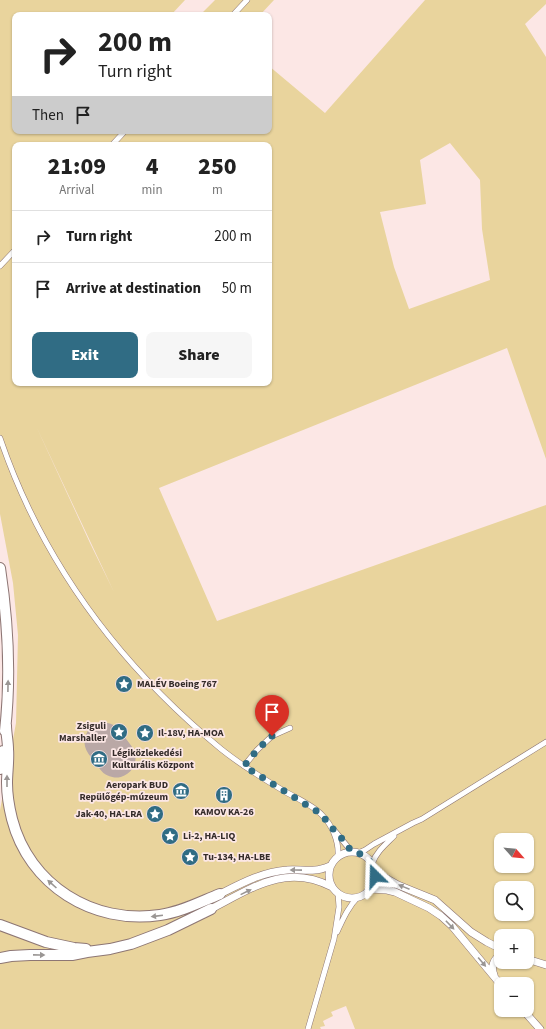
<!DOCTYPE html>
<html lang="en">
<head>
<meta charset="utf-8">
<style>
	body { margin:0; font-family:"Source Sans 3",sans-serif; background:#f6f6f6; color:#222; height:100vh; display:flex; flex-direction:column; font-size:15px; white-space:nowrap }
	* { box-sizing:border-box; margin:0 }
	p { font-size:13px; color:#767676 }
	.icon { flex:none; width:22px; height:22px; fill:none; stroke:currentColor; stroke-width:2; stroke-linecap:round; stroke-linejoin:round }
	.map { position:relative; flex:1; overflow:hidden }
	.details { position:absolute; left:12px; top:142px; width:260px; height:244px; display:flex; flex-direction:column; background:#fff; border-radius:8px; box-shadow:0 1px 3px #0004 }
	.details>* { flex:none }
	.top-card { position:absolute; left:12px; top:12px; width:260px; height:122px; border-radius:8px; box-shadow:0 1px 3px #0004; background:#fff; color:#222; overflow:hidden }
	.needle { width:26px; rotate:117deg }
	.controls { position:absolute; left:494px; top:833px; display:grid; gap:8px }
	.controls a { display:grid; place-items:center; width:40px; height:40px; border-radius:8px; background:#fff; box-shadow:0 1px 3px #0004; font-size:20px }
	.pin { position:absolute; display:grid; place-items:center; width:34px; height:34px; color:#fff; margin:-41px -17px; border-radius:50% 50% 50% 0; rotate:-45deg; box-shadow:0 0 4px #0007 }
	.pin .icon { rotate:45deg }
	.me { position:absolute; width:44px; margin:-22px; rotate:338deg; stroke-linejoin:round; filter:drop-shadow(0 0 3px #0008) }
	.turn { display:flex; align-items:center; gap:14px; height:84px; padding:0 20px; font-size:18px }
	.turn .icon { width:52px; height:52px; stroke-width:2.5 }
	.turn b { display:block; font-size:28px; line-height:34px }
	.then { display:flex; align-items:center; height:38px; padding:0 20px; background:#0003; gap:8px; font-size:15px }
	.eta { display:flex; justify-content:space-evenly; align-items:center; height:68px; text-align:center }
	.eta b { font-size:24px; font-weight:800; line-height:28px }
	.action { display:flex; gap:8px; margin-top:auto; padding:8px 20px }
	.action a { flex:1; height:46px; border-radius:8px; background:#306c84; color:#fff; font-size:16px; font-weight:800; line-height:46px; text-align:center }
	.action a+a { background:#f6f6f6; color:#222 }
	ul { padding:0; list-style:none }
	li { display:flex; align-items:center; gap:12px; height:52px; padding:0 20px; border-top:1px solid #e0e0e0 }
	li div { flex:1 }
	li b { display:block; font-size:15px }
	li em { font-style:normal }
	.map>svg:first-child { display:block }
	.green { fill:#e9d49d; fill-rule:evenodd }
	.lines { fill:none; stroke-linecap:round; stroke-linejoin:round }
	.runway { stroke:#baa8a6; stroke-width:39 }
	.street-casing { stroke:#8d7674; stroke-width:6 }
	.secondary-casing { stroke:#8d7674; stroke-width:8 }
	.highway-casing { stroke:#8d7674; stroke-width:12 }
	.street { stroke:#fff; stroke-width:5 }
	.secondary { stroke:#fff; stroke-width:7 }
	.highway { stroke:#fff; stroke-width:10 }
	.oneway { fill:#9a9694 }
	.route { stroke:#306c84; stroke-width:7; stroke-dasharray:0 12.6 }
	.labels { text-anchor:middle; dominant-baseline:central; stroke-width:3.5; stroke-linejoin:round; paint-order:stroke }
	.poi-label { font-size:10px; font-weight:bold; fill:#352c2a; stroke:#fce7e5; text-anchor:start }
</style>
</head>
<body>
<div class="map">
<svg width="546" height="1029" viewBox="0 0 546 1029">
	<rect width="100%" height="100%" fill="#fce7e5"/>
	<path class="green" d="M0 0H185L171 15H15V131H269V66L325 113 425 0H546V4L525 24 546 57V459L507 348 159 488 217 621 546 505V1029H355L346 1006 331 1012 333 1016 323 1021 325 1026 320 1027 321 1029H0V810L16 723 18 635 13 583 0 514ZM450 143 480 180 482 229 490 280 409 309 394 267 380 212 426 204 420 160ZM15 145H269V383H15ZM36 426 114 592 90 543ZM501 840H527V866H501ZM501 888H527V914H501ZM501 936H527V962H501ZM501 984H527V1010H501Z
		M215 0H274L260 15H200Z"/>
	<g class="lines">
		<path class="runway" d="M104 742 116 758"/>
		<g class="street-casing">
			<path id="street" d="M233 15 247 0
				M112 145 125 131
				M0 266 15 250
				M0 438C43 564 119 665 221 749 241 765 262 778 284 791 296 798 313 805 322 815 332 825 339 841 338 856
				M244 766 257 750 272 736 290 728
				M334 830 352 852
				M358 853 365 850 374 844 413 823 422 819 546 742
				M372 864C376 852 386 844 394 836
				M337 932C343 919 348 907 358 897
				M308 1029 334 939 339 907 338 893"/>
		</g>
		<g class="secondary-casing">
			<path id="secondary" d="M329 875a23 23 0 1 1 46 0a23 23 0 1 1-46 0Z
				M375 872 398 885 435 900 471 932 487 942 501 949
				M370 889 387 890 395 892 429 908 441 916 452 926 501 985
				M220 894C242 883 262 872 287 870 296 869 306 871 315 870 320 870 325 868 330 866
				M211 909C252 888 286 863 332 887
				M527 959 546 965
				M494 975C491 967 493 959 501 955
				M523 1010 540 1029"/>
		</g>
		<g class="highway-casing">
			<path id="highway" d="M0 568C8 621 11 677 5 731
				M6 725C6 733 8 741 8 749 9 760 7 772 7 783 7 795 9 807 12 819 29 885 93 925 160 915 181 912 200 902 220 894
				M0 769 3 751
				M0 925 46 942 74 948 86 949
				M0 958 11 956 30 955H72L87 952 110 949 131 944 168 930 211 909"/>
		</g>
		<use href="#street" class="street"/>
		<use href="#secondary" class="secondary"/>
		<use href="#highway" class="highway"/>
	</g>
	<defs><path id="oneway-solid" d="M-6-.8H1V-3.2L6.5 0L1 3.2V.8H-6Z"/></defs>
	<g class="oneway">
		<use href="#oneway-solid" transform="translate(8 686) rotate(-89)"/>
		<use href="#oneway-solid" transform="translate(7 781) rotate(-90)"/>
		<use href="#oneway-solid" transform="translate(296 870) rotate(-179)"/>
		<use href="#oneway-solid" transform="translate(52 884) rotate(-138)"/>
		<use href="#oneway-solid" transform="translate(404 887) rotate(-158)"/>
		<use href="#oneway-solid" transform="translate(246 892) rotate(-26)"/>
		<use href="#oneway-solid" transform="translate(157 916) rotate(173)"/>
		<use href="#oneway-solid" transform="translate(450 925) rotate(46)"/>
		<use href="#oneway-solid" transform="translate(39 955) rotate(1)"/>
		<use href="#oneway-solid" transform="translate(482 962) rotate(50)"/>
	</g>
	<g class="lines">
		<path class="route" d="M272 736 257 750 244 766 318 812 323 816 330 826 339 835 352 852 361 854 368 859 373 866 375 876"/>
	</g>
	<defs>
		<g id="sight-disc" transform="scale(0.9)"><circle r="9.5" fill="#306c84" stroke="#fce7e5"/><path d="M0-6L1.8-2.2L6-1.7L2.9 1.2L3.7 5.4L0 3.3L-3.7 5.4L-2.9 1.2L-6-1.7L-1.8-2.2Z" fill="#fff"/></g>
		<g id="museum-disc" transform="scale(0.9)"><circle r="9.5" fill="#306c84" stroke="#fce7e5"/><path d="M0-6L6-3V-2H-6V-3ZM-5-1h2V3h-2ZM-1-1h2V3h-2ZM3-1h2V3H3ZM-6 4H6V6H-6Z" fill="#fff"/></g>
		<g id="building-disc" transform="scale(0.9)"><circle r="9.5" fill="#306c84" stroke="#fce7e5"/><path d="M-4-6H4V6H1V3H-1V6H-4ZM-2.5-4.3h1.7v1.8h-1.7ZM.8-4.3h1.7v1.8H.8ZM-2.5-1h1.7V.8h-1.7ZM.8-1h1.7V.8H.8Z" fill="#fff"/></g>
	</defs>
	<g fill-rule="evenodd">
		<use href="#sight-disc" x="124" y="684"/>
		<use href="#sight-disc" x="119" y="732"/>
		<use href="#sight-disc" x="145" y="733"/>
		<use href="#museum-disc" x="99" y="759"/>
		<use href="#museum-disc" x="181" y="791"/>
		<use href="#building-disc" x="224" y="795"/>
		<use href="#sight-disc" x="155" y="814"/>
		<use href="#sight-disc" x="170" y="836"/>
		<use href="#sight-disc" x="190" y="857"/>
	</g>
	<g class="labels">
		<g class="poi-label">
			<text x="137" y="684">MALÉV Boeing 767</text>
			<text x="106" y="726" text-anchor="end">Zsiguli<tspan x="106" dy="12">Marshaller</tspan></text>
			<text x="158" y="733">Il-18V, HA-MOA</text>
			<text x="112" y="753">Légiközlekedési<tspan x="112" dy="12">Kulturális Központ</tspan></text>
			<text x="168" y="785" text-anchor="end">Aeropark BUD<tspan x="168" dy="12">Repülőgép-múzeum</tspan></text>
			<text x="224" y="812" text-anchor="middle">KAMOV KA-26</text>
			<text x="142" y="814" text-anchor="end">Jak-40, HA-LRA</text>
			<text x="183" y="836">Li-2, HA-LIQ</text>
			<text x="203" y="857">Tu-134, HA-LBE</text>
		</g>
	</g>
</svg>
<div class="controls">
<a><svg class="needle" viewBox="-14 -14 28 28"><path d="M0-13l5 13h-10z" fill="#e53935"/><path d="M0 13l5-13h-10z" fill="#767676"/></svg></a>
<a><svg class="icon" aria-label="search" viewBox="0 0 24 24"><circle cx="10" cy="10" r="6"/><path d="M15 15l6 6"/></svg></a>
<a>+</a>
<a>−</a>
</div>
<div class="pin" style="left:272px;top:736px;background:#d93025"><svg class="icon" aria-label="arrive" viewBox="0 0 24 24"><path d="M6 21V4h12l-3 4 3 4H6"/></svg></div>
<svg class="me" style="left:375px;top:876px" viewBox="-20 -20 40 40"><path d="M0-17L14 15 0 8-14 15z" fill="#306c84" stroke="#fff" stroke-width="4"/></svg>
<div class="top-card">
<div class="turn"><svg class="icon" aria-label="right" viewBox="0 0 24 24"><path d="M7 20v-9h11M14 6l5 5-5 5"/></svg><div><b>200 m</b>Turn right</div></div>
<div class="then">Then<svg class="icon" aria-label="arrive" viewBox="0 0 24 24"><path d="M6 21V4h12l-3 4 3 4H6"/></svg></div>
</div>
<section class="details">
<div class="eta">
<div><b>21:09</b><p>Arrival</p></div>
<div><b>4</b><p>min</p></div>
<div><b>250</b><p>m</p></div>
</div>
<ul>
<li><svg class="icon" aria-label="right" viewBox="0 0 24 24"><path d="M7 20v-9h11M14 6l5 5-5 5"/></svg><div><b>Turn right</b></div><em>200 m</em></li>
<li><svg class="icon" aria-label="arrive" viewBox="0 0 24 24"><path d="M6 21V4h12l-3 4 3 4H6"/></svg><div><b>Arrive at destination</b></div><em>50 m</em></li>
</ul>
<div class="action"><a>Exit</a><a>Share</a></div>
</section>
</div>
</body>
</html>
